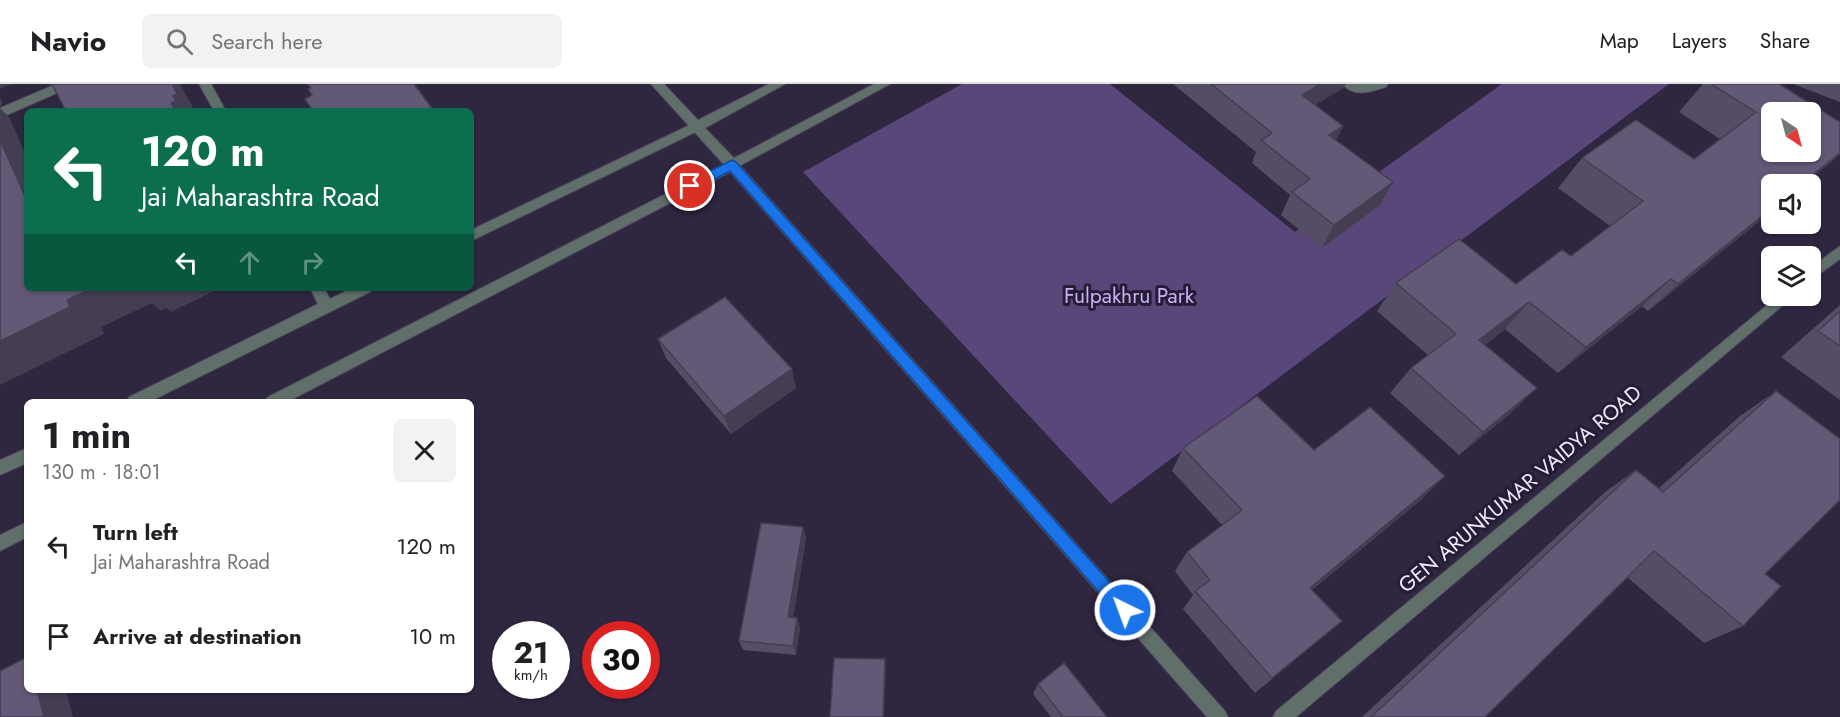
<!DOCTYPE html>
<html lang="en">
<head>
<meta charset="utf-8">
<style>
	body { margin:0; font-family:Jost,sans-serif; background:#f2f2f2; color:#202124; height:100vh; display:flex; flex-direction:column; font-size:22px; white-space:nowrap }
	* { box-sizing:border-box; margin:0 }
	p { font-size:20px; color:#757577 }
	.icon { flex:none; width:33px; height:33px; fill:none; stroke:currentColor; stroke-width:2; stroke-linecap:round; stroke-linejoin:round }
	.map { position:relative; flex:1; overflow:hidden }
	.details { position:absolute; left:24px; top:315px; width:450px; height:294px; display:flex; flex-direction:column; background:#fff; border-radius:9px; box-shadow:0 2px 4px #0004 }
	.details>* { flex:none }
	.top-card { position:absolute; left:24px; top:24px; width:450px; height:183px; border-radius:9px; box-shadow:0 2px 4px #0004; background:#0b6e4f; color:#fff; overflow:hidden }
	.needle { width:39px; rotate:144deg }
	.tools { position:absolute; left:1761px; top:18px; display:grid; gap:12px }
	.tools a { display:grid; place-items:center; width:60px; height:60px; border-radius:9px; background:#fff; box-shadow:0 2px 4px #0004; font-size:30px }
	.speed { position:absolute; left:492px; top:537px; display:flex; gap:12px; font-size:30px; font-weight:700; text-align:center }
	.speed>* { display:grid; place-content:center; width:78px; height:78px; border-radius:50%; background:#fff; box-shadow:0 2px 4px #0004; line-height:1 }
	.speed small { font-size:15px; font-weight:400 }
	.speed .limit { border:9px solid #d22; background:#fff; color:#111 }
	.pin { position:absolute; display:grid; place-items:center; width:51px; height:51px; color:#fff; margin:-26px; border:3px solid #fff; border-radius:50%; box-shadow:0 2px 6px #0007 }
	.me { position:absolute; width:66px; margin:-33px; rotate:318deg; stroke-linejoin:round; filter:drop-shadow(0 0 4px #0008) }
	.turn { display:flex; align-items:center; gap:21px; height:126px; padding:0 18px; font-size:27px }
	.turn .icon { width:78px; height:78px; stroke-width:2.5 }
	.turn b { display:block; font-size:42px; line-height:51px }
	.lanes { display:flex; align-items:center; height:57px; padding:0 18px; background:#0003; justify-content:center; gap:30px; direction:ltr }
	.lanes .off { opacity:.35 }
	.round { display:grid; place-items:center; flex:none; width:63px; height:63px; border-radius:9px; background:#f2f2f2 }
	.overview { display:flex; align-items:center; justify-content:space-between; height:102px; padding:0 18px }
	h1 { font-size:36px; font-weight:700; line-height:45px }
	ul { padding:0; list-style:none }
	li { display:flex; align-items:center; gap:18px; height:90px; padding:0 18px }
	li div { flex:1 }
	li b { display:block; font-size:22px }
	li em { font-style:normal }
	header { display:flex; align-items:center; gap:36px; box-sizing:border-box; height:84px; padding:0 30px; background:#fff; border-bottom:2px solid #e0e0e0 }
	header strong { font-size:28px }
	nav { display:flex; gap:33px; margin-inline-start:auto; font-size:21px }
	.search { width:420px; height:54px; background:#f2f2f2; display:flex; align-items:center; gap:15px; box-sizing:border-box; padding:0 21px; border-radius:9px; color:#757577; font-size:22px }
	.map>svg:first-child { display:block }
	.green { fill:#59477a }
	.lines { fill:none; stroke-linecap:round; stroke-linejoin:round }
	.service-casing { stroke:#4a415a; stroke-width:2 }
	.minor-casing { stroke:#4a415a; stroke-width:2 }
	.tertiary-casing { stroke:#4a415a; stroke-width:2 }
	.service { fill:#606f69; fill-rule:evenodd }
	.minor { fill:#606f69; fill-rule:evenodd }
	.tertiary { fill:#606f69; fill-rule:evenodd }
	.wall { fill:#554d66 }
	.shaded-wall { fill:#453e53 }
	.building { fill:#635977; stroke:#453e53; stroke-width:1.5; fill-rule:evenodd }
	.route { fill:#1a73e8; stroke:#114b97; stroke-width:1.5 }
	.labels { text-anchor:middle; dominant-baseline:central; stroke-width:6; stroke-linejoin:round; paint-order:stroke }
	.park-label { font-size:21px; fill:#c9b1f7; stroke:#251c35 }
	.street-label { font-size:21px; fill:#eee9fa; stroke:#251c35 }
</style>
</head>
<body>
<header>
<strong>Navio</strong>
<div class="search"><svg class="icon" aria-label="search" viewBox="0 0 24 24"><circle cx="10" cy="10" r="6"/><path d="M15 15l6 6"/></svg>Search here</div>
<nav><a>Map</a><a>Layers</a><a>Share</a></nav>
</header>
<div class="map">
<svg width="1840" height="633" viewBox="0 0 1840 633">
	<rect width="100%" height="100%" fill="#2f2640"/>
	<path class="green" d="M962 0H1110L1295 148 1502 0H1669L1111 420 803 88Z"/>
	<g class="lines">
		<g class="service-casing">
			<path id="service" d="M1342 0H1388L1386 3C1370 8 1355 14 1342 0Z"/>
		</g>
		<g class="minor-casing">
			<path id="minor" d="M56 0H73L71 3 0 34V24Z
				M199 0H211L226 27H214Z
				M698 37 702 39V45L471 157V146Z
				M732 76 737 78 1225 627 1228 633H1207L730 88 287 318H265L268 313Z
				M1840 162V175L1810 197V184Z
				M310 204H324L330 215 352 204H372L370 208 149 318H126L129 313 318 220Z
				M1778 212H1794L1296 633H1273L1276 627Z
				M27 364V379L0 391V376Z
				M27 438V453L0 467V451Z"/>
		</g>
		<g class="tertiary-casing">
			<path id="tertiary" d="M651 0H664L698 36 769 0H785L705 44 734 74 874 0H890L732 86 727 84Z"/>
		</g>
		<use href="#service" class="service"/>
		<use href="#minor" class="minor"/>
		<use href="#tertiary" class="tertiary"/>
	</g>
	<path class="wall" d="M1173 0H1346L1343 4 1315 21 1343 42 1336 56 1393 98 1380 121 1322 164 1281 131 1290 111 1252 79 1256 68Z
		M1703 0H1779L1840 38V70L1824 84 1772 100V127L1648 227 1642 222 1558 289 1505 245 1485 261 1511 329 1459 371 1390 309 1411 284 1428 271 1377 227 1396 199 1516 200 1571 172 1610 142 1558 104 1582 74 1694 75 1720 55 1679 28Z
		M1793 0H1840V18Z
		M1840 221V316L1781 273Z
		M658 255 796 304 731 350 666 274Z
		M1776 307 1765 490 1743 542 1704 559 1627 493 1485 633H1362L1605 408 1636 386 1659 404 1740 332Z
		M1183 364 1314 366 1422 415 1312 506 1342 537 1255 609 1183 525 1193 511 1175 487 1187 468 1222 441 1172 387Z
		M803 443 806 454 793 533 800 543 796 571 743 566 739 557Z
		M1038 600 1107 633H1051L1033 610Z"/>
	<path class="shaded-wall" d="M0 0H11L0 5Z
		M172 0H180L195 27H176L171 19 173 12Z
		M1320 0H1346L1343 4 1292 35 1302 11Z
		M0 13 3 20 0 22Z
		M0 24 9 33 27 73V117L0 56Z
		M1343 42 1331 66 1329 51Z
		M1840 69V70L1824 84 1804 100H1801Z
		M1393 98 1380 121 1322 164 1334 141Z
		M1772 124V127L1648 227 1678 200Z
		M1671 195 1642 222 1558 289 1586 263Z
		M93 204H220L171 228 166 224 161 227 152 219 101 243 104 250 0 301V257L67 216Z
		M1529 218 1505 245 1457 282 1479 256Z
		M792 285 796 304 731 350 724 332Z
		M1537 304 1511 329 1459 371 1483 348Z
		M1445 392 1422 415 1292 522 1310 504Z
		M803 443 806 454 792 542 788 533Z
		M797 534 800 543 796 571 793 562Z
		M885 575 886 584 884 633H883Z
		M37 606H66L73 633H44Z"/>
	<path class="building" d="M52 0H172L177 10 173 12 176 17 171 19 176 27H66Z
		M308 0H414L434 27H313L305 15 312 11 308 5 311 4Z
		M1211 0H1320L1302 11 1343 42 1329 51 1393 98 1334 141 1292 108 1310 95 1261 56 1272 49Z
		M1711 0H1779L1840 38V69L1801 100H1772V124L1678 200 1671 195 1586 263 1529 218 1479 256 1537 304 1483 348 1411 284 1456 250 1396 199 1459 155 1516 200 1562 166 1571 172 1643 117 1582 74 1636 36 1694 75 1756 28ZM1772 28H1810V68H1772Z
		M0 56 27 117V204H93L67 216 70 223 0 257Z
		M725 213 792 285 724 332 658 255Z
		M1840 227V262L1818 247Z
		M1776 307 1840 355V416L1765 490 1781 502 1743 542 1654 467 1485 633H1371L1636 386 1663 408Z
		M1257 312 1314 366 1370 323 1445 392 1310 504 1342 537 1272 594 1195 507 1210 496 1187 468 1242 426 1183 364Z
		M761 439 803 443 788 533 797 534 793 562 739 557Z
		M27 573V606H37L44 633H0V587Z
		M834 574 885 575 883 633H830Z
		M1064 579 1107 633H1063L1038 600Z"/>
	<path class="route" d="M732 76 736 78 1130 521 1132 526 1130 531 1125 533 1119 531 730 87 694 106H686V99Z"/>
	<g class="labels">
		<g class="park-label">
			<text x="1129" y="212">Fulpakhru Park</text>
		</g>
		<g class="street-label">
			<text transform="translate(1520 405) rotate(-40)">GEN ARUNKUMAR VAIDYA ROAD</text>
		</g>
	</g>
</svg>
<div class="tools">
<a><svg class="needle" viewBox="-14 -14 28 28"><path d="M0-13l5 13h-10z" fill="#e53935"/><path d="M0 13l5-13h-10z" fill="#757577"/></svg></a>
<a><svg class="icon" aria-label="sound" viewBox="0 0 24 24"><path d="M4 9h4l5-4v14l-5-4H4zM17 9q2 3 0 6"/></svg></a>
<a><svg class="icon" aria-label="layers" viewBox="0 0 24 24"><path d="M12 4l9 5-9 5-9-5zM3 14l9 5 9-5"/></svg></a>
</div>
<div class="speed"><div>21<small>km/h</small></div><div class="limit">30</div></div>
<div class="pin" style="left:690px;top:102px;background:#d93025"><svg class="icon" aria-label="arrive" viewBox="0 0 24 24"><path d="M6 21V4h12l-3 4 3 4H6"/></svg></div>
<svg class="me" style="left:1125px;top:526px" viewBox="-20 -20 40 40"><circle r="17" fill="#1a73e8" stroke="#fff" stroke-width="3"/><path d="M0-11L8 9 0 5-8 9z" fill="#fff"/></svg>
<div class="top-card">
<div class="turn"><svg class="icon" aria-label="left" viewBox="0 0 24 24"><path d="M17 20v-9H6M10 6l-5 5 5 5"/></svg><div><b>120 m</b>Jai Maharashtra Road</div></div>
<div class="lanes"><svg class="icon" aria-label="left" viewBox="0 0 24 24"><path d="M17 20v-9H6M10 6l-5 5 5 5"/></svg><svg class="icon off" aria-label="ahead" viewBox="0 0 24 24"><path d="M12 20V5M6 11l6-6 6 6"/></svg><svg class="icon off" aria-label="right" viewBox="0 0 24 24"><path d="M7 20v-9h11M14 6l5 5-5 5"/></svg></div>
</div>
<section class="details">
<div class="overview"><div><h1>1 min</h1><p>130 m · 18:01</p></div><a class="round"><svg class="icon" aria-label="close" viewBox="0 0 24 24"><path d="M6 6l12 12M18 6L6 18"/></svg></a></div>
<ul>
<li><svg class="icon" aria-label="left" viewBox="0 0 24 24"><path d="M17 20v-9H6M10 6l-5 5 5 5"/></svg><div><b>Turn left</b><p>Jai Maharashtra Road</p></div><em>120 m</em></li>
<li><svg class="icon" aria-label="arrive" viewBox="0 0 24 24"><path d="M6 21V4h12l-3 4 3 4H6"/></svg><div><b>Arrive at destination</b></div><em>10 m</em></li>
</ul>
</section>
</div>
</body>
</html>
